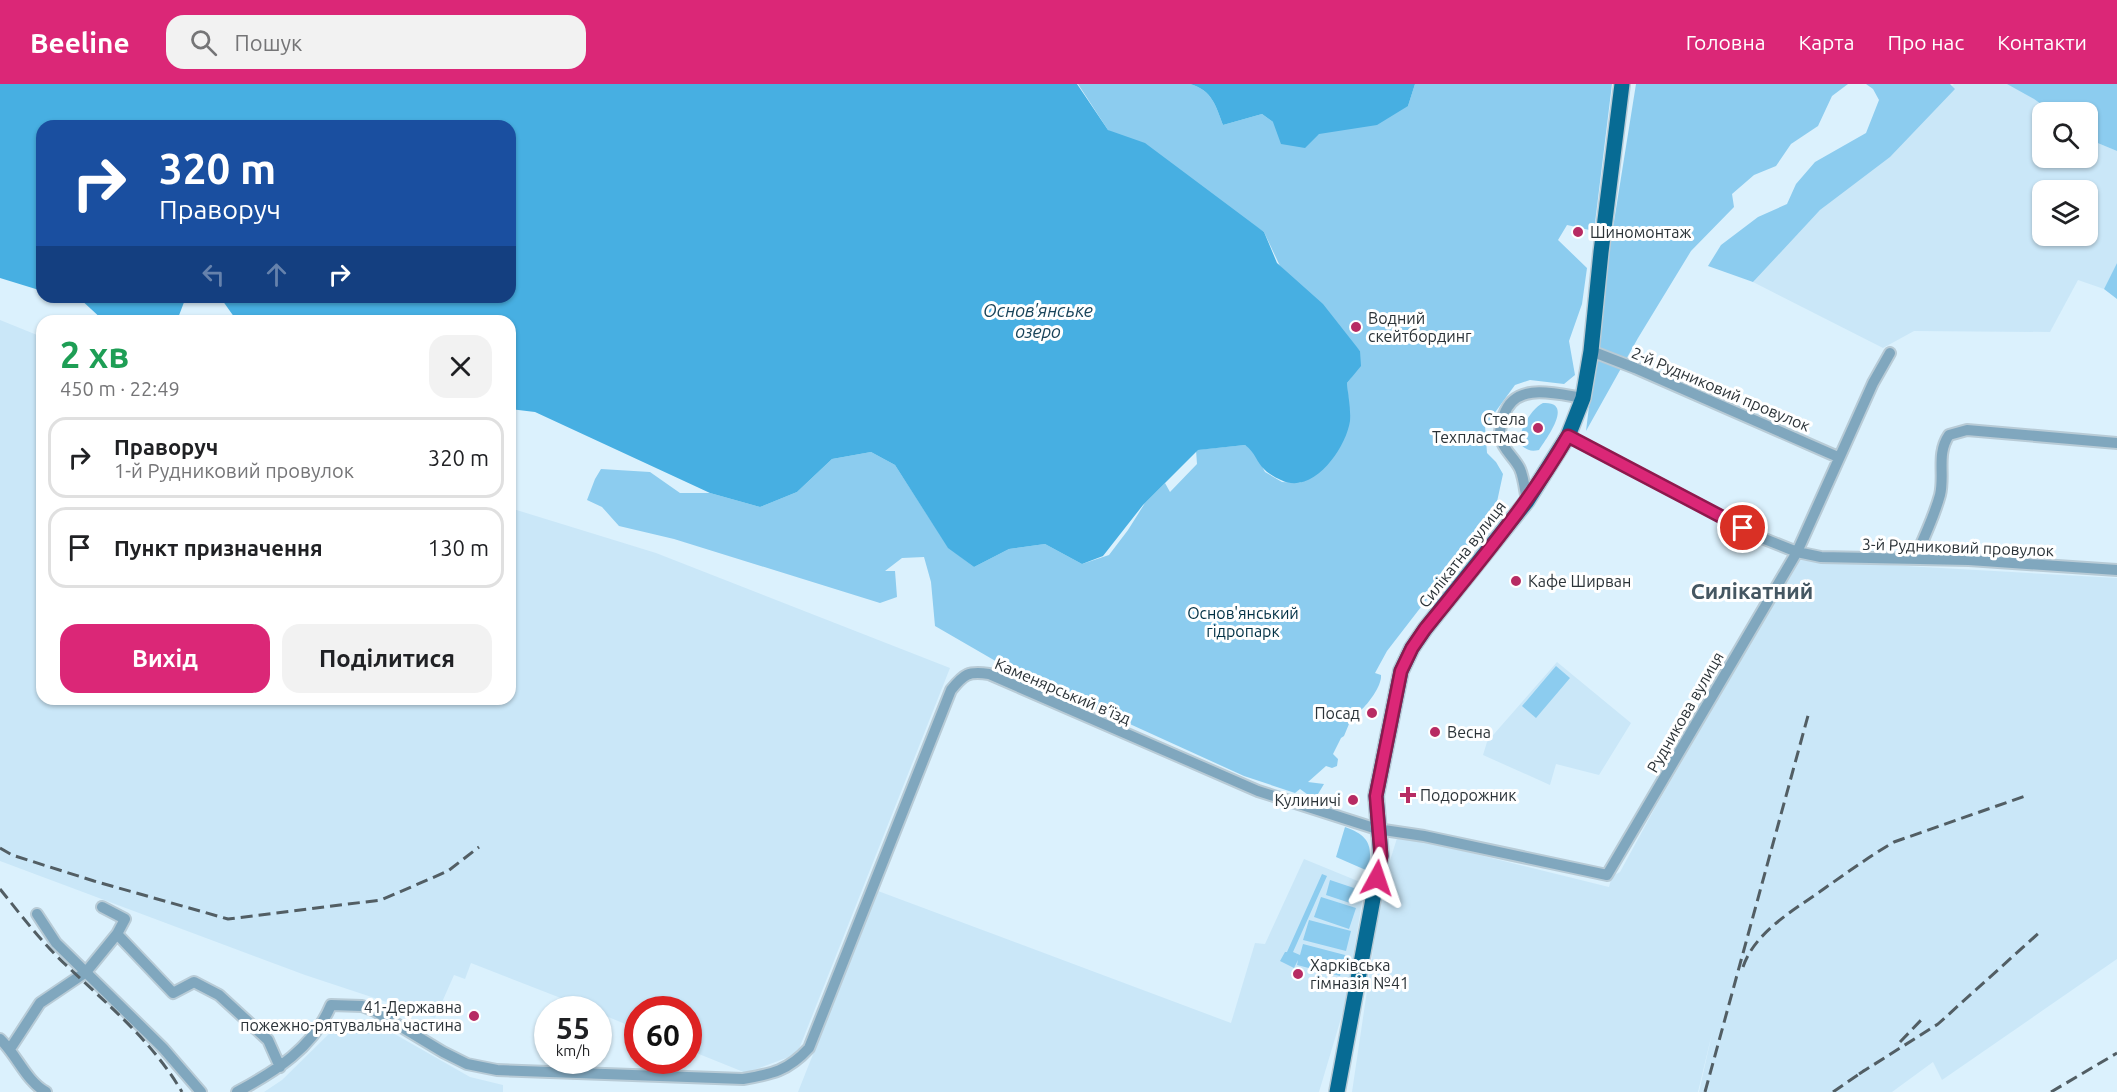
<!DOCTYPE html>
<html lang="uk">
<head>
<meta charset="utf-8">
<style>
	body { margin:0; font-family:Ubuntu,sans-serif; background:#f2f2f2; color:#202124; height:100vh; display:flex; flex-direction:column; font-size:22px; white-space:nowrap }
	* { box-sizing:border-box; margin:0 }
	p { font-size:20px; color:#757577 }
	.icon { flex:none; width:33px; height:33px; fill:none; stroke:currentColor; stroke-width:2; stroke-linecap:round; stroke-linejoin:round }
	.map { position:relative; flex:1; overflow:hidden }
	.sheet { position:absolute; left:36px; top:231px; width:480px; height:390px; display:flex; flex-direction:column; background:#fff; border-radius:18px; box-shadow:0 2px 4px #0004 }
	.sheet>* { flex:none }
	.top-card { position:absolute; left:36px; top:36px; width:480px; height:183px; border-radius:18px; box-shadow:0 2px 4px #0004; background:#1a4fa0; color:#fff; overflow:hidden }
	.controls { position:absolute; left:2032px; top:18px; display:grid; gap:12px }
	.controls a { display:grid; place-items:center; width:66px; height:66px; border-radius:12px; background:#fff; box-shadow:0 2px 4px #0004; font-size:30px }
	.speed { position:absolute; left:534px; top:912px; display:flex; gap:12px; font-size:30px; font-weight:700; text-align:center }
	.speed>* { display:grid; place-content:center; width:78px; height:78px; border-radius:50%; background:#fff; box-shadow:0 2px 4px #0004; line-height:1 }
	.speed small { font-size:15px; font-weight:400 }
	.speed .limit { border:9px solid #d22; background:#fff; color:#111 }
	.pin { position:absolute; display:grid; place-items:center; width:51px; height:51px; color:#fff; margin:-26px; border:3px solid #fff; border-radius:50%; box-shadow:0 2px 6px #0007 }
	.me { position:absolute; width:66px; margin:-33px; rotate:5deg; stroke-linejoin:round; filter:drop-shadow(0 0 4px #0008) }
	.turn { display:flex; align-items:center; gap:21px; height:126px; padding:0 24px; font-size:27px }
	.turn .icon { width:78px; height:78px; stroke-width:2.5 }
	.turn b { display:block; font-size:42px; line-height:51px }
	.lanes { display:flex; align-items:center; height:57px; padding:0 24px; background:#0003; justify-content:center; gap:30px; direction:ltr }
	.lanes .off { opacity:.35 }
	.round { display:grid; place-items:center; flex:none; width:63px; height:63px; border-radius:18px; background:#f2f2f2 }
	.head { display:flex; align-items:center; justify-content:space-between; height:102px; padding:0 24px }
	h1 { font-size:36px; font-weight:600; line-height:45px; color:#1e9e55 }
	.primary-button { display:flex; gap:12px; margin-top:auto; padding:12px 24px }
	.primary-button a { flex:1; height:69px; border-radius:18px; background:#db2777; color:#fff; font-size:24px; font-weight:600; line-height:69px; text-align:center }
	.primary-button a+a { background:#f2f2f2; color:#202124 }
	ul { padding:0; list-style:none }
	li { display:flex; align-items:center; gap:18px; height:81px; margin:0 12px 9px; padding:0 12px; border:3px solid #e0e0e0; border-radius:18px }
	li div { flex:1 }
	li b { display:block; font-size:22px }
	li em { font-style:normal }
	header { display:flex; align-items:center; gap:36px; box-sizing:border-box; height:84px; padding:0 30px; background:#db2777; color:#fff }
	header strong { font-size:28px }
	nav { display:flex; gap:33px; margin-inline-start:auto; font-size:21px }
	.search { width:420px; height:54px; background:#f2f2f2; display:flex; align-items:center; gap:15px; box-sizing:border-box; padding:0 21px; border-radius:18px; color:#757577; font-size:22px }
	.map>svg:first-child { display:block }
	.built { fill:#cae7f8; fill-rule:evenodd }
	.green { fill:#8cccef }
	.water { fill:#47afe2 }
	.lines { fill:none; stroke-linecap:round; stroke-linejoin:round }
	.street-casing { stroke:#b8cbd6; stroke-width:14 }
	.primary-casing { stroke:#b8cbd6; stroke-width:18 }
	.street { stroke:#80a7be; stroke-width:10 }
	.primary { stroke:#076b94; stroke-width:15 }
	.rail { stroke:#525e64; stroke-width:3; stroke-dasharray:12 6; stroke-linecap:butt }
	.route-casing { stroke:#8e194d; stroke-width:15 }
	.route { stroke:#db2777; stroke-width:10 }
	.poi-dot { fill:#b72b63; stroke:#fff; stroke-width:2 }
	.labels { text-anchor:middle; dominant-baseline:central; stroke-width:6; stroke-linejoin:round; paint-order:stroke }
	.poi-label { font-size:16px; fill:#2b3338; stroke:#fff; text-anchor:start }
	.street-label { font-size:16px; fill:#2b3338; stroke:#fff }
	.park-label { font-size:16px; fill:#003044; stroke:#fff }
	.water-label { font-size:18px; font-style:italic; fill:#1a455b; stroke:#fff }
	.district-label { font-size:22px; font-weight:bold; fill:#455762; stroke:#fff }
</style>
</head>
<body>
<header>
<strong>Beeline</strong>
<div class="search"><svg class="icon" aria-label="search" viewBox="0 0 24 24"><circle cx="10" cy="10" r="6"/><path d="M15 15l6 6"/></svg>Пошук</div>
<nav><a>Головна</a><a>Карта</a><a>Про нас</a><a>Контакти</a></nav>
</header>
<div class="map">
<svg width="2117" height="1008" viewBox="0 0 2117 1008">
	<rect width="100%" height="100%" fill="#dbf1fd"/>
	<path class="built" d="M1954 0H2008L2030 12 2052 28H2043V74H2088V55L2117 67V179L2104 205 2078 196 2050 248 1914 247 1883 264 1753 198 1780 161 1856 95ZM2043 106H2088V152H2043Z
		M0 236 42 253V615H510V424L656 469 950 584 797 970 746 989 689 966 688 926H638L637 945 599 929 598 926 589 925 471 879 465 895 454 891 435 934 305 891 0 777Z
		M1799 476 2117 494V875L1942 996 1933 978 1892 1008H1699L1713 945 1698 1008H1352L1383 799 1398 751 1609 803 1612 792 1620 788 1656 722Z
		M1557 578 1631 639 1599 691 1556 680 1550 701 1483 671 1487 658Z
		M1304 775 1365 800 1345 921 1319 1008H798L878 807 1231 939 1255 859 1265 860Z
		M370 936 470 993 503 1001V1008H264L282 996 342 937Z"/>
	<path class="green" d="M1078 0H1190C1212 6 1216 22 1223 41L1262 30 1273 38 1408 22 1415 0H1612L1594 147 1567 141 1558 156 1587 184 1582 220 1569 257 1575 291 1564 300 1530 296 1515 301 1485 342 1487 369 1496 378 1503 390 1495 427 1387 567 1375 589 1381 591C1382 601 1369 619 1361 626L1356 623 1344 652 1341 654 1333 670 1338 675 1337 682 1332 684 1326 682 1308 698 1324 700 1318 710 1311 713 1300 705 1295 709 1244 692 1121 636 1109 633 1084 619 1051 609 935 542 931 498 924 473 902 474 885 487H895L897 513 880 519 674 455 619 442 602 423 587 416 595 395 601 385 650 388 680 409H710L760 423 797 408 832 375 871 368 895 381 948 463 974 483 1009 465 1045 460 1082 480 1109 471 1128 446 1145 419 1165 399 1170 408 1197 380 1196 366 1245 361 1253 366 1265 388 1282 398 1300 399 1350 336 1347 299 1351 294 1360 267 1280 182 1264 148 1108 46Z
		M1636 0H1848L1832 12 1818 42 1791 60 1776 82 1754 91 1732 110 1734 123 1691 167 1638 254 1586 347 1604 200Z
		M1866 0H1950L1955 5 1890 73 1820 126 1753 198 1708 182 1721 161 1758 133 1787 120 1796 100 1815 78 1866 49 1879 16 1873 5Z
		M2007 0H2117V67L2088 55V28H2052L2034 15Z
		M2117 179V215L2104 205Z
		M1543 319C1575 317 1546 355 1539 366 1530 368 1527 366 1520 360 1518 347 1531 325 1543 319Z
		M1556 582 1570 594 1536 634 1522 622Z
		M1345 743C1370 752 1373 762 1368 787L1336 773Z
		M1322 790 1327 792 1293 868 1300 871 1303 860 1345 871 1340 892 1297 881 1298 876 1294 884 1280 877 1285 868H1287Z
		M1330 796 1354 804 1350 819 1326 811Z
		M1321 813 1356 824 1349 845 1314 833Z
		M1309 836 1351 847 1346 867 1303 856Z"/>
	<path class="water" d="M0 0H1077L1108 46 1145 59 1264 148 1277 179 1323 220 1360 267 1361 282 1347 299C1348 311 1351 325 1350 337 1346 364 1313 412 1281 396 1276 394 1269 390 1265 386 1256 378 1256 369 1245 361L1198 366 1143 421 1103 472 1082 480 1045 460 1009 465 974 483 948 464 895 381 871 368 832 375 797 408 760 423 710 409 535 328 510 325V237H237L220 213H510V42H42V206H39L0 194Z
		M1190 0H1415L1408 22 1377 41 1319 50 1305 64 1281 60 1273 38 1262 30 1223 41C1216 22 1212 6 1190 0Z
		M78 213H186L178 234 173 237H104Z"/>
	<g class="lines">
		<g class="street-casing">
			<path id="street" d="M1591 267 1635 284 1838 373
				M1568 352 1762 454 1797 468 1821 473 1969 476 2117 486
				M1527 417C1525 407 1524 394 1520 385 1515 374 1503 366 1500 353 1499 346 1502 338 1504 331 1515 297 1557 310 1583 314
				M1915 474C1924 454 1934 433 1940 411 1945 391 1936 370 1949 351L1967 346 2117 359
				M37 830 56 859 163 964 201 1008
				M117 850 173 909 194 898 219 911 268 956 280 983
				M0 955C17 971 26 997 46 1008
				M10 965 40 919 86 888 117 850 125 835 102 823
				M237 1008C276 987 313 964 331 921L362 922 375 927 443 968 467 980 497 986 743 995C772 990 788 987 809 964L951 606C964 590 968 587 989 590L1258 707 1377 745 1424 752 1607 791 1797 468 1873 299 1890 269"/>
		</g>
		<g class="primary-casing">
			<path id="primary" d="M1337 1008 1381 772 1376 712 1401 587 1412 564 1425 545 1527 417 1568 352 1583 314 1591 267 1601 168 1622 0"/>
		</g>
		<use href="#street" class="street"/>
		<use href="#primary" class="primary"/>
		<path class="rail" d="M0 764 12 771 94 797 228 835 381 816 448 787 479 763
			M0 805C21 831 42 859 67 882 108 921 153 958 182 1008
			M1743 883C1755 847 1796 825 1825 804 1848 788 1870 772 1894 758L2028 711
			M1900 958 1924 933
			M1859 990 1938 940 2041 847
			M1705 1008 1809 628
			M1833 1008 1865 986
			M2051 1008 2117 969"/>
	</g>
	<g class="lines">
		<g class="route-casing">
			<path id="route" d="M1377 794 1381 772 1376 712 1401 587 1412 564 1425 545C1476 482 1528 421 1568 352L1743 444"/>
		</g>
		<use href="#route" class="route"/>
	</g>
	<g class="poi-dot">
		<circle cx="1578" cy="148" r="6"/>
		<circle cx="1356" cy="243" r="6"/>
		<circle cx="1538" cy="344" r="6"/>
		<circle cx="1516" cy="497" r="6"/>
		<circle cx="1372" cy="629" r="6"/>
		<circle cx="1435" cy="648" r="6"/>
		<path d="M1405 702h6v6h6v6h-6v6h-6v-6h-6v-6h6z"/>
		<circle cx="1353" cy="716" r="6"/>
		<circle cx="1298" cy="890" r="6"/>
		<circle cx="474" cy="932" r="6"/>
	</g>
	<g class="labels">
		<g class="poi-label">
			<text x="1590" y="148">Шиномонтаж</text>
			<text x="1368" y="234">Водний<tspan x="1368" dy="18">скейтбординг</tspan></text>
			<text x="1526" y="335" text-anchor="end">Стела<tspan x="1526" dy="18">Техпластмас</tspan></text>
			<text x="1528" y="497">Кафе Ширван</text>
			<text x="1360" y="629" text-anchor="end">Посад</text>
			<text x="1447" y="648">Весна</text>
			<text x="1420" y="711">Подорожник</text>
			<text x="1341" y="716" text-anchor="end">Кулиничі</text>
			<text x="1310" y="881">Харківська<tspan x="1310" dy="18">гімназія №41</tspan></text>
			<text x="462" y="923" text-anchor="end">41-Державна<tspan x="462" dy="18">пожежно-рятувальна частина</tspan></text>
		</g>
		<g class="street-label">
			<text transform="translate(1721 305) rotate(23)">2-й Рудниковий провулок</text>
			<text transform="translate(1958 463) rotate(2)">3-й Рудниковий провулок</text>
			<text transform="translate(1462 470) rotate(-52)">Силікатна вулиця</text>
			<text transform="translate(1063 607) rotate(23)">Каменярський в’їзд</text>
			<text transform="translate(1685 628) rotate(-60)">Рудникова вулиця</text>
		</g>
		<g class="park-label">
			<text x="1243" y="529">Основ'янський<tspan x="1243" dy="18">гідропарк</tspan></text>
		</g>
		<g class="water-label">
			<text x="1038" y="226">Основ'янське<tspan x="1038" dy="21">озеро</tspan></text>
		</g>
		<g class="district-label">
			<text x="1752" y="506">Силікатний</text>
		</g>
	</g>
</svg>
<div class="controls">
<a><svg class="icon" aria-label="search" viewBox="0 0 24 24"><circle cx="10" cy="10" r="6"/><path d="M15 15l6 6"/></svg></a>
<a><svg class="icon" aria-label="layers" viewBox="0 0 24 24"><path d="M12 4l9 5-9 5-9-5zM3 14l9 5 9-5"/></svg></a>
</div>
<div class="speed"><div>55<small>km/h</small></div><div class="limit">60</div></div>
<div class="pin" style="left:1743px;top:444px;background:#d93025"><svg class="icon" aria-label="arrive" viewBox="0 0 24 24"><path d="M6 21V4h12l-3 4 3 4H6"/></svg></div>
<svg class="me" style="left:1377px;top:794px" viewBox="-20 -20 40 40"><path d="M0-17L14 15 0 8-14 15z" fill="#db2777" stroke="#fff" stroke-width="4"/></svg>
<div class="top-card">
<div class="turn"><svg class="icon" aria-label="right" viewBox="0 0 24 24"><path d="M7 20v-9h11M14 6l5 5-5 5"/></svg><div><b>320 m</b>Праворуч</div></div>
<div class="lanes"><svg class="icon off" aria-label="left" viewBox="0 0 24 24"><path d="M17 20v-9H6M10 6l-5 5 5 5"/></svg><svg class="icon off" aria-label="ahead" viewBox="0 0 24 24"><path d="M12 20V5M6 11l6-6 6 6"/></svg><svg class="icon" aria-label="right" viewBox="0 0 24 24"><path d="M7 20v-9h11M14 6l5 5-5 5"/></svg></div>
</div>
<section class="sheet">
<div class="head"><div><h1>2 хв</h1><p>450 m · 22:49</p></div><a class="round"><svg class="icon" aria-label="close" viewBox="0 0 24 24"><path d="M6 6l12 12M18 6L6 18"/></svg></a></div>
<ul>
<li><svg class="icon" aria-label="right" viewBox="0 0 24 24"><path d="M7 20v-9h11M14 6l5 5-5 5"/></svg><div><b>Праворуч</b><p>1-й Рудниковий провулок</p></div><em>320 m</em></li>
<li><svg class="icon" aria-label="arrive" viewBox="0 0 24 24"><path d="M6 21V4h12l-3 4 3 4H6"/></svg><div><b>Пункт призначення</b></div><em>130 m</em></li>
</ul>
<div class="primary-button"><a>Вихід</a><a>Поділитися</a></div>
</section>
</div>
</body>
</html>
